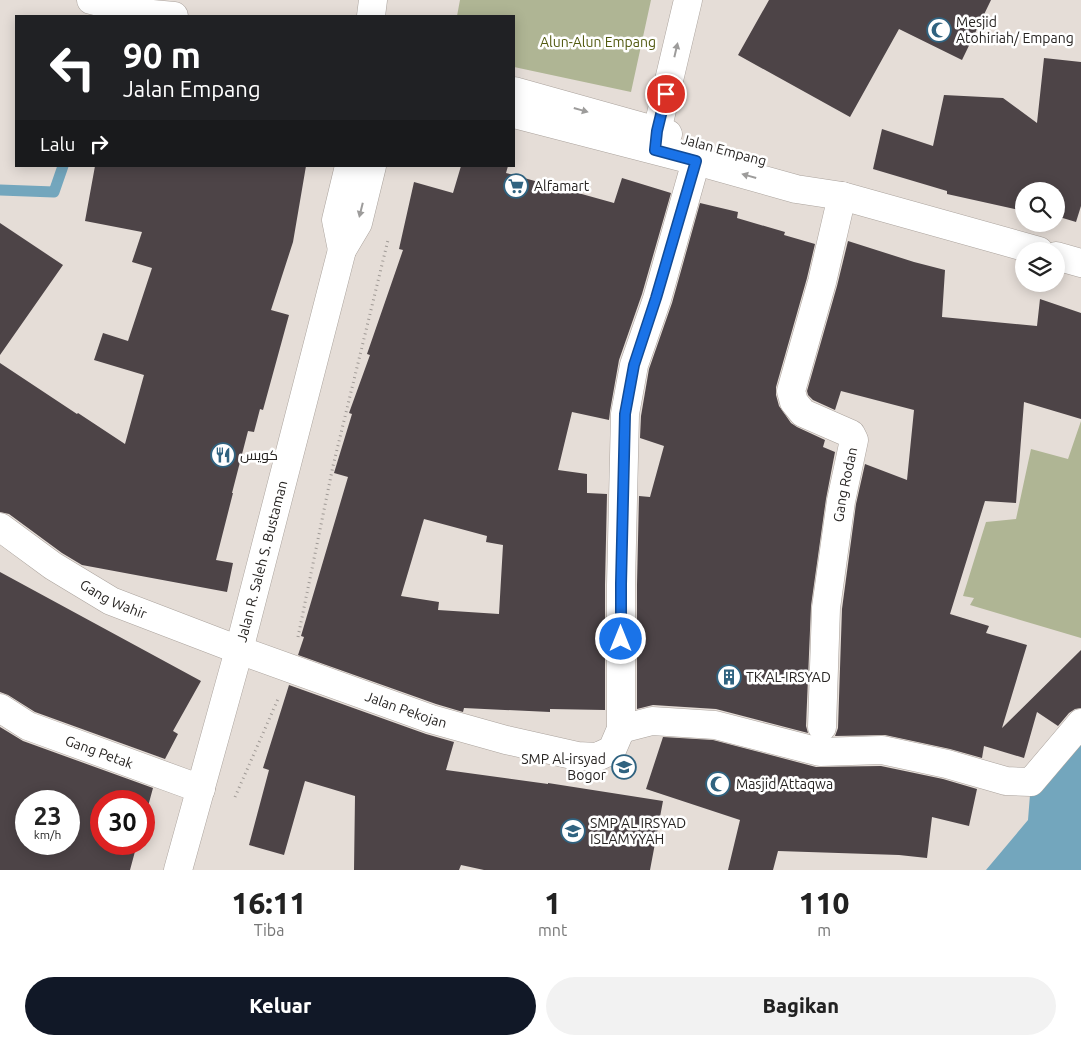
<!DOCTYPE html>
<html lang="id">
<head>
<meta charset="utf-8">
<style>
	body { margin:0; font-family:Ubuntu,Cairo,sans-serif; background:#f2f2f2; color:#222; height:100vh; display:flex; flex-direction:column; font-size:19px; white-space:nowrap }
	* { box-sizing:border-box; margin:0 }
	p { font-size:16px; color:#767676 }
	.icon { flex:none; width:28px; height:28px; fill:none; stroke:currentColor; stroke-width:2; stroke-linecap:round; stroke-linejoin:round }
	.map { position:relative; height:870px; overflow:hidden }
	.details { display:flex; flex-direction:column; background:#fff; flex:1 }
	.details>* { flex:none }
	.guide { position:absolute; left:15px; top:15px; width:500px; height:152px; border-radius:0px; box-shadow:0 2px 12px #0003; background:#202124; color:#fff; overflow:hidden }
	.tools { position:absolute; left:1015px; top:182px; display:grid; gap:10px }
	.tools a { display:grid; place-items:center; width:50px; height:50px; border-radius:50%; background:#fff; box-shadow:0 2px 12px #0003; font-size:25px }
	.speed { position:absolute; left:15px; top:790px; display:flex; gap:10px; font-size:25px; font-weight:700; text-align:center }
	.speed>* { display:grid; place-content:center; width:65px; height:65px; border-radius:50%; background:#fff; box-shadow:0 2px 12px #0003; line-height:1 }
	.speed small { font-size:12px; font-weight:400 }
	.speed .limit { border:8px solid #d22; background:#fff; color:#111 }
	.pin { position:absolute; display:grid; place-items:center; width:42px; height:42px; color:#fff; margin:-21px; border:2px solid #fff; border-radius:50%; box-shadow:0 1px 5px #0007 }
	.me { position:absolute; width:55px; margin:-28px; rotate:0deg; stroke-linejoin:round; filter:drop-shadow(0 0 4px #0008) }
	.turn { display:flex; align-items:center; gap:18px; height:105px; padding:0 25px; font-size:22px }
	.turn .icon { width:65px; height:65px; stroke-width:2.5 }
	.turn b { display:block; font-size:35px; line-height:42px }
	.then { display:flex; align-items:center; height:48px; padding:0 25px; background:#0003; gap:10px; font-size:19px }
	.eta { display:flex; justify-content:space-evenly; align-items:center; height:85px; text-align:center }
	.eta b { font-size:30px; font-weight:800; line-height:35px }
	.button { display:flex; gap:10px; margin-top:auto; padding:10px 25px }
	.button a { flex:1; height:58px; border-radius:30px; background:#111827; color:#fff; font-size:20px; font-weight:800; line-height:58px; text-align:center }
	.button a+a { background:#f2f2f2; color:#222 }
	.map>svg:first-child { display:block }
	.green { fill:#afb594 }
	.water { fill:#73a6bd }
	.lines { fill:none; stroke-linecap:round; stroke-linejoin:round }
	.stream { stroke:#73a6bd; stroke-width:11 }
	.building { fill:#4d4447; fill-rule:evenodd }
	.minor-casing { stroke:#aba39d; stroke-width:29 }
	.secondary-casing { stroke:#aba39d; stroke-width:29 }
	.primary-casing { stroke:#aba39d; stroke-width:29 }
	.path { stroke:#9f9995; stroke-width:3; stroke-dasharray:1 4; stroke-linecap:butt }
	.minor { stroke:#fff; stroke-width:28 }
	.secondary { stroke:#fff; stroke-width:28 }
	.primary { stroke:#fff; stroke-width:28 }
	.oneway { fill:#9d9c9b }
	.route-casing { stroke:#114b97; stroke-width:12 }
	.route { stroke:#1a73e8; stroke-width:9 }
	.labels { text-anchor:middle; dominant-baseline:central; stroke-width:5; stroke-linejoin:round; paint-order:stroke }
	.poi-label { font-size:14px; fill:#262321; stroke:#fff; text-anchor:start }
	.park-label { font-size:14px; fill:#525a10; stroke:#fff }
	.street-label { font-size:14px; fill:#262321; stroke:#fff }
</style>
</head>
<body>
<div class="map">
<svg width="1081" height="870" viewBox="0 0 1081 870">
	<rect width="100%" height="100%" fill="#e5ddd7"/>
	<path class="green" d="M460 0H651L631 92 514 67V16H457Z
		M1081 421V638L970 605 974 598 963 596 986 522 1016 519 1031 449 1068 459Z"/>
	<path class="water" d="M1081 725V870H986L1028 820 1031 782Z"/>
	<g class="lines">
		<path class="stream" d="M0 190 54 192 63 166"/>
	</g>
	<path class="building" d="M769 0H991L962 60 899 29 850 117 738 55Z
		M1044 58 1081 62V206L1076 222 1056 216V191H1024V211L947 194V191L873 169 882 129 933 146 944 95 1003 98 1037 123Z
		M95 166H306L293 242 271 310 289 315 263 410 260 409 254 432 248 431 232 493H233L216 560 233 563 227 592 82 565 62 553 9 514 0 512V363L77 414 78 413 125 444 144 375 94 360 103 333 128 341 152 268 132 262 142 232 85 221Z
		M461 166H508L506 173 614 203 622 178 671 193 642 294 619 360 610 411 609 420 572 412 558 470 587 474V493L607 494 605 585V710L550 709V712L464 708 463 712 436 704 298 655 304 637 301 636 348 477 334 473 352 414 349 413 370 355 367 354 403 250 399 249 414 182 453 193ZM424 519 487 536 486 542 503 545 499 614 438 610 439 602 401 596Z
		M700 203 738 212 737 218 785 232 784 235 815 244 807 278 776 387V395L779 406 791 423 797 427 825 440 823 447 835 452 826 499 811 606 806 726 808 733 716 709 653 705 637 709V585L639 496 650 497 664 446 640 438 641 416 649 369 672 303Z
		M0 223 63 265 0 355Z
		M848 241 914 262 945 270 942 317 1037 326 1040 299 1081 313V419L1024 402 1016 503 985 501 950 614 989 626 986 633 1027 645 1002 728 1081 650V708L1075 709 1069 713 1058 726 1037 712 1024 758 984 746 982 758 950 749 885 735 835 736 838 728 842 609 856 504 865 464 907 480 914 410 841 391 835 410 813 400 808 395 807 391 837 286Z
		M0 572 201 681 173 731 178 734 165 759 35 712 8 695 0 692Z
		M289 685 426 734 454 742 446 770 548 784V783L663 801 650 870H484L461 865 459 870H354L355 796 305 781 284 855 249 845 269 770 263 768Z
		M0 727 23 741 153 788 144 821V801H101V844H137L130 870H0ZM26 801H69V844H26Z
		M663 737 713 740 816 767 881 766 943 779 977 789 969 826 932 817 927 858 899 855 778 851 773 870H728L740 820 646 789Z"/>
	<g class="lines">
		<g class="minor-casing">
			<g id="minor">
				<path d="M371 16 373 0"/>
				<path d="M657 131 688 0"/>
				<path id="s1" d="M0 527 53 566 111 601 239 650 431 719 506 740 577 756 597 757 612 750 621 729V585L625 414 634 365 657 299 696 161"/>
				<path id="s2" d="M0 708 28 726 201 789"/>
				<path id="s3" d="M822 727 826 608 841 501 854 440 851 434 803 413 794 402 791 391 822 282 842 196"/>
				<path d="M621 729 652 721 715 725 820 752 882 750 947 764 1006 781 1031 782 1081 723"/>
			</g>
		</g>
		<g class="secondary-casing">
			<g id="secondary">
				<path d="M342 250 336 220 349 166"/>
				<path id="s4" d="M178 870 239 650 342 250 358 223 372 166"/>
			</g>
		</g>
		<g class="primary-casing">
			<path id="primary" d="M91 0 142 13 174 16
				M514 91 668 134
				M514 114 696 161 796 189 842 196 1039 251
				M1056 256 1081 263"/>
		</g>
		<path class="path" d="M298 637 333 466 388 240
			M235 797 278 699"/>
		<use href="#minor" class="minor"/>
		<use href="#secondary" class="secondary"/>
		<use href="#primary" class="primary"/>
	</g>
	<defs><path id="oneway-solid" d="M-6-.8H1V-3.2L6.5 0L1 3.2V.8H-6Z" transform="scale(1.25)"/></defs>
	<g class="oneway">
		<use href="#oneway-solid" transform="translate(676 50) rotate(-77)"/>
		<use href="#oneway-solid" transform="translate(581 110) rotate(16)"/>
		<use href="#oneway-solid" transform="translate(749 176) rotate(-164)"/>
		<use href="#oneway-solid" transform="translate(361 210) rotate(104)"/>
	</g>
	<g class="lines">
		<g class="route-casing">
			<path id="route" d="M621 639V584L625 414 634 365 656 298 696 161 655 150 657 131 666 94"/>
		</g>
		<use href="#route" class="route"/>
	</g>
	<defs>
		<g id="mosque-ring" transform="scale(1.25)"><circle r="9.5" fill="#fff" stroke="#306380" stroke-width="1.5"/><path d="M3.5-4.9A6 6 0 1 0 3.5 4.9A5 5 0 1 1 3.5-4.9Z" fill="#306380"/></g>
		<g id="supermarket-ring" transform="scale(1.25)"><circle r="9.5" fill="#fff" stroke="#306380" stroke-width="1.5"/><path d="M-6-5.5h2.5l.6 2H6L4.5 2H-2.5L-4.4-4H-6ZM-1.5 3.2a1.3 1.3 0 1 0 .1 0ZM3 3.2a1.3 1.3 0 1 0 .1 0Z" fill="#306380"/></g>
		<g id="restaurant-ring" transform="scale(1.25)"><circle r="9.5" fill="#fff" stroke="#306380" stroke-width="1.5"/><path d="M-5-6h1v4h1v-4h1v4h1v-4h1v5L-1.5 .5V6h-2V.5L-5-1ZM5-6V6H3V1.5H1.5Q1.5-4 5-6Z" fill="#306380"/></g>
		<g id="building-ring" transform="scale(1.25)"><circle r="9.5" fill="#fff" stroke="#306380" stroke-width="1.5"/><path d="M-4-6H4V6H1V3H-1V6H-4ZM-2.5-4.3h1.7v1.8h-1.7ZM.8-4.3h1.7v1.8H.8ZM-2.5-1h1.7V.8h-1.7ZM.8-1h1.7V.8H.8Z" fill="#306380"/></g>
		<g id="school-ring" transform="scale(1.25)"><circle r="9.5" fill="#fff" stroke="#306380" stroke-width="1.5"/><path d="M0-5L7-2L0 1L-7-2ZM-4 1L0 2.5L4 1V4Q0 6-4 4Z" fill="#306380"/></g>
	</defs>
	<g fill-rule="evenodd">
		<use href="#mosque-ring" x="939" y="30"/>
		<use href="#supermarket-ring" x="516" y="186"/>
		<use href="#restaurant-ring" x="223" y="455"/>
		<use href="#building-ring" x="729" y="677"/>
		<use href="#school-ring" x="624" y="767"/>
		<use href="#mosque-ring" x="718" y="784"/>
		<use href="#school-ring" x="573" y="831"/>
	</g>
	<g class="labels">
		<g class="poi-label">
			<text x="956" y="22">Mesjid<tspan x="956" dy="16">Atohiriah/ Empang</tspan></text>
			<text x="534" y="186">Alfamart</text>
			<text x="240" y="455">كويس</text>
			<text x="746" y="677">TK AL-IRSYAD</text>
			<text x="606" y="759" text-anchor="end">SMP Al-irsyad<tspan x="606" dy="16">Bogor</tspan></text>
			<text x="736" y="784">Masjid Attaqwa</text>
			<text x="590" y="823">SMP AL IRSYAD<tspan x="590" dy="16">ISLAMYYAH</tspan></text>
		</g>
		<g class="park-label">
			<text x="598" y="42">Alun-Alun Empang</text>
		</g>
		<g class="street-label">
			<text transform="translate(724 150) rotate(15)">Jalan Empang</text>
			<text stroke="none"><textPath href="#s3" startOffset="244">Gang Rodan</textPath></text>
			<text stroke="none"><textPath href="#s4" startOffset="320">Jalan R. Saleh S. Bustaman</textPath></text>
			<text stroke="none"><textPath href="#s1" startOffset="135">Gang Wahir</textPath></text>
			<text stroke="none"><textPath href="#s1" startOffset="448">Jalan Pekojan</textPath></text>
			<text stroke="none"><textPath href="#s2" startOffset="109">Gang Petak</textPath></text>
		</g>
	</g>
</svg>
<div class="tools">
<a><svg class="icon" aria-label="search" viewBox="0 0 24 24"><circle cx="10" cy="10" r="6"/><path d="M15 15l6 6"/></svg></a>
<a><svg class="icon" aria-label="layers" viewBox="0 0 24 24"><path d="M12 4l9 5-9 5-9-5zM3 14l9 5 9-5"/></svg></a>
</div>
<div class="speed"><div>23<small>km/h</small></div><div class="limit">30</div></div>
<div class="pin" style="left:666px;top:94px;background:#d93025"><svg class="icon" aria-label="arrive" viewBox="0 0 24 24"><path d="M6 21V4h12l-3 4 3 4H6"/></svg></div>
<svg class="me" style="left:621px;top:639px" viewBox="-20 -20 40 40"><circle r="17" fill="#1a73e8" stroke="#fff" stroke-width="3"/><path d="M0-11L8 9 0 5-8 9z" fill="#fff"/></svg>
<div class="guide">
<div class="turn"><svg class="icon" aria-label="left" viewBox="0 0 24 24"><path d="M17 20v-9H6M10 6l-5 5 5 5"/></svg><div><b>90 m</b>Jalan Empang</div></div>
<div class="then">Lalu<svg class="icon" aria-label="right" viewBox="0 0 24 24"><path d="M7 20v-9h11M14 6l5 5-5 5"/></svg></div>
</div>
</div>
<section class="details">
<div class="eta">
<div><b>16:11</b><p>Tiba</p></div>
<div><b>1</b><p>mnt</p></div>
<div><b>110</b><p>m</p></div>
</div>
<div class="button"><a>Keluar</a><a>Bagikan</a></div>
</section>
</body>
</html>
